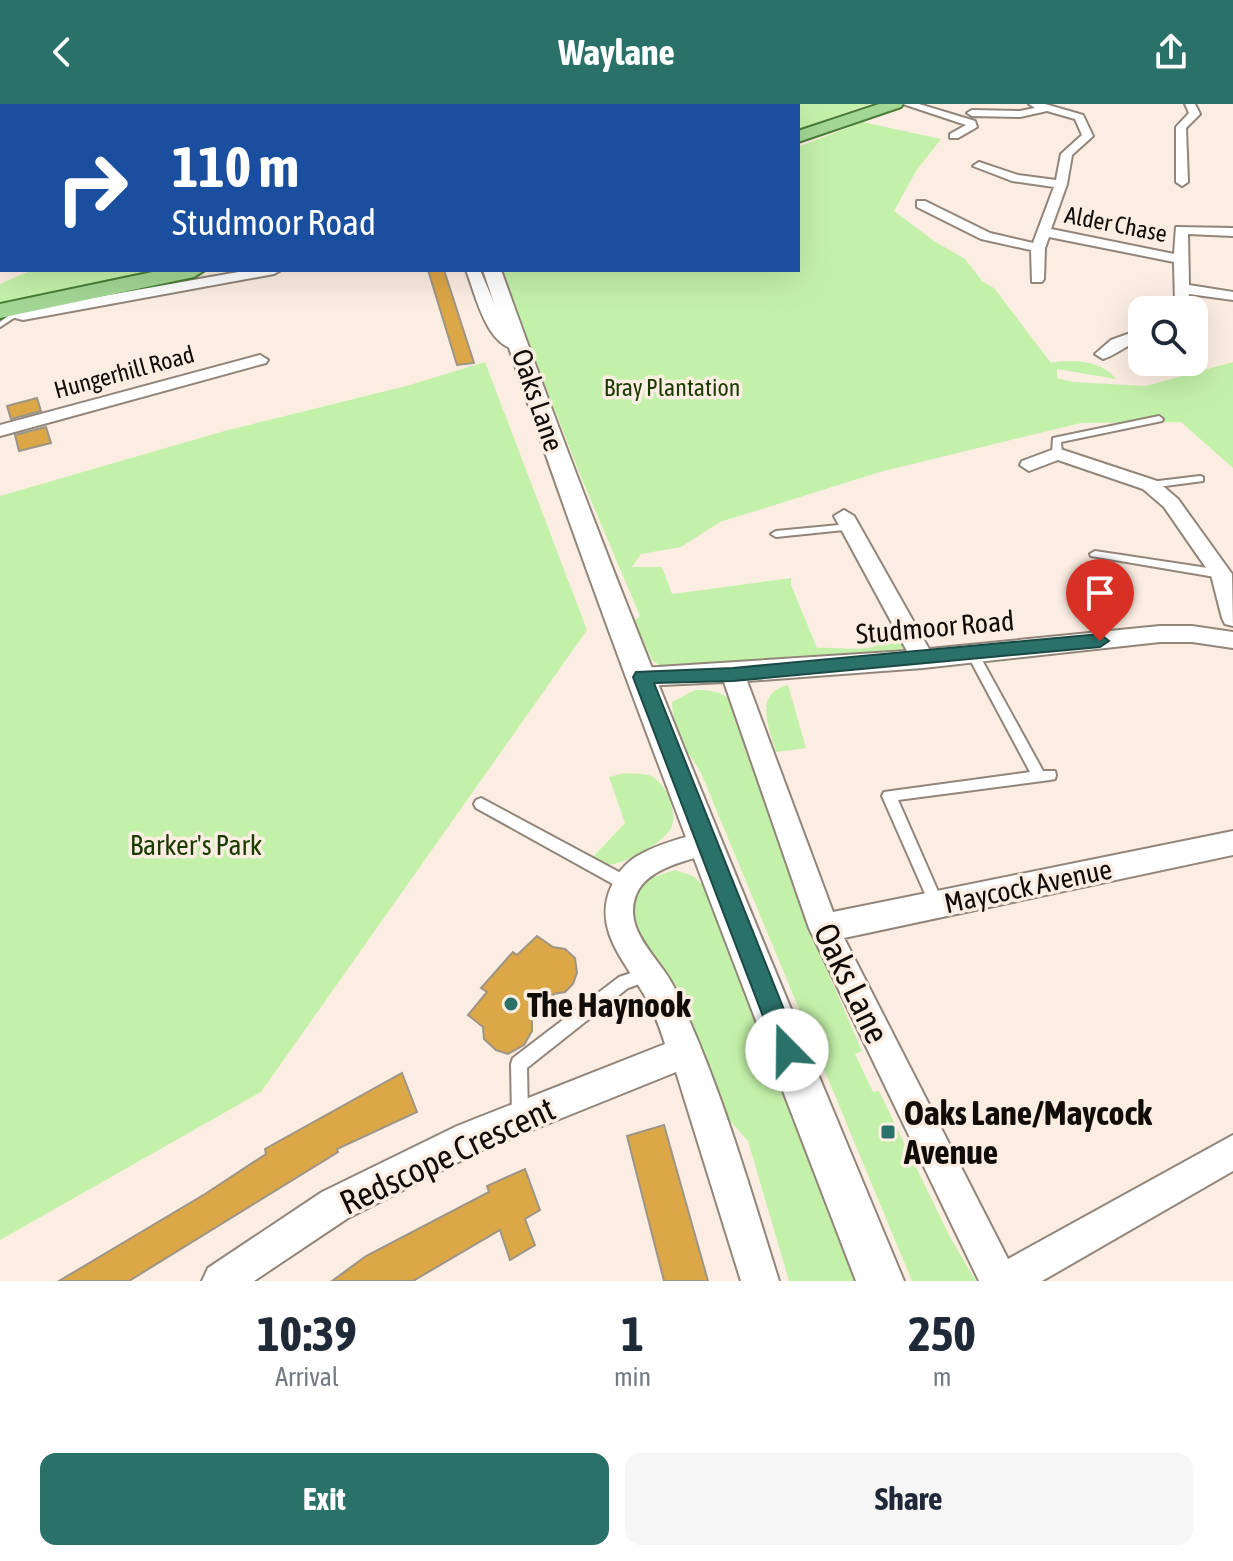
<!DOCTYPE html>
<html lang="en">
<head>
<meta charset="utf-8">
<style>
	body { margin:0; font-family:"Asap Condensed",sans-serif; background:#f6f6f7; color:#1f2937; height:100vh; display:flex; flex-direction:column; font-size:30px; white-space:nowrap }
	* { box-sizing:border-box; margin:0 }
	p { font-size:26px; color:#747a83 }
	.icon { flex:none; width:44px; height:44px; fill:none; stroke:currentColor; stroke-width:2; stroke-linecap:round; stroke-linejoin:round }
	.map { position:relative; height:1177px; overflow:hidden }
	.panel { display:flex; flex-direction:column; background:#fff; flex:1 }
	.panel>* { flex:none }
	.top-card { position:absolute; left:0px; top:0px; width:800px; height:168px; box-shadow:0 8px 32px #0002; background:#1a4fa0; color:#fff; overflow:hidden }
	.buttons { position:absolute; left:1128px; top:192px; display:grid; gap:16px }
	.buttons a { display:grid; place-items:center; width:80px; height:80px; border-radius:16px; background:#fff; box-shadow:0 8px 32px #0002; font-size:40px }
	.pin { position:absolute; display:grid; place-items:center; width:68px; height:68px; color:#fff; margin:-82px -34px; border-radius:50% 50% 50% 0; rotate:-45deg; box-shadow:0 0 8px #0007 }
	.pin .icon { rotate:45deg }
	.me { position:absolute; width:88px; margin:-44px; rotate:338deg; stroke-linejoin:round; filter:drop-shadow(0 0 6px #0008) }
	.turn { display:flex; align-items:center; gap:28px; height:168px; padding:0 40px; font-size:36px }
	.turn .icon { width:104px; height:104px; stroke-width:2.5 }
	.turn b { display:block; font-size:56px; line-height:68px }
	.eta { display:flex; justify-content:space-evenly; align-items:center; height:136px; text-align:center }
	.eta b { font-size:48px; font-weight:700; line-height:56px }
	.action { display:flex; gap:16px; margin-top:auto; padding:16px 40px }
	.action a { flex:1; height:92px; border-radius:16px; background:#2a7169; color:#fff; font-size:32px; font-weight:700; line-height:92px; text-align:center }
	.action a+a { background:#f6f6f7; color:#1f2937 }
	header { display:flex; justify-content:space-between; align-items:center; height:104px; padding:0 40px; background:#2a7169; color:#fff; font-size:36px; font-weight:700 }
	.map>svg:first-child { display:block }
	.green { fill:#c4f1aa }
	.building { fill:#dca747; stroke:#9d9587; stroke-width:2 }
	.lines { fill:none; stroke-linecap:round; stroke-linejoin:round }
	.service-casing { stroke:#92857a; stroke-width:4 }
	.minor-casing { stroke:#92857a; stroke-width:4 }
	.tertiary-casing { stroke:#92857a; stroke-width:4 }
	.primary-casing { stroke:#487e36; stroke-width:4 }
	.service { fill:#fff; fill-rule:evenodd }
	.minor { fill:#fff; fill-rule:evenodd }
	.tertiary { fill:#fff; fill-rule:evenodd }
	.primary { fill:#a3d795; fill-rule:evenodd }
	.route { fill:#2a7169; stroke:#1b4944; stroke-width:2 }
	.poi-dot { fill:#2a7169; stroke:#fbede1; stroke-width:3 }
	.labels { text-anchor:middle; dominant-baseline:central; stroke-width:7; stroke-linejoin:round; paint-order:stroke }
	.far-street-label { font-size:24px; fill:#110c08; stroke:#fbede1 }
	.far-park-label { font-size:24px; fill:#1a3b00; stroke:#fbede1 }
	.street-label { font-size:28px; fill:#110c08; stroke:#fbede1 }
	.park-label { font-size:28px; fill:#1a3b00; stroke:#fbede1 }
	.near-street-label { font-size:34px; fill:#110c08; stroke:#fbede1 }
	.near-poi-label { font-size:34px; font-weight:bold; fill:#110c08; stroke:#fbede1; text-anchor:start }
</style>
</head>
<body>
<header><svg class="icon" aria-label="back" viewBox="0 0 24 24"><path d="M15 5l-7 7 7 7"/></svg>Waylane<svg class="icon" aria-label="share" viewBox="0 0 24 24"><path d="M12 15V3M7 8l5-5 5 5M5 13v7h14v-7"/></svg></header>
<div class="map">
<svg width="1233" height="1177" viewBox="0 0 1233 1177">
	<rect width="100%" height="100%" fill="#fbede1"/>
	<path class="green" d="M0 0H870L798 25V2H2L0 131Z
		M863 18 941 35 916 67 894 107 934 137 965 155 982 177 994 184 1051 259C1073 255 1101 256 1116 275L1057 265V274L1073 278 1146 282 1233 258V364L1181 318 1081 319 880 368 720 418 681 443 641 450 632 463H662L672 490 791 474V481L817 544C848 542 881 555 897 521L907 542 903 549 665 565 652 556 633 518 640 512 581 373 500 166H798V43Z
		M32 166H161L0 199V180Z
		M485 258 587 526 261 988 0 1136V392L221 328 410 281Z
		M788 581 806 644 776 648C769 623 753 589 788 581Z
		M695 586C713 585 731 590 740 607L774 726 807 820 862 947 855 950 873 988 879 987 950 1133 976 1177H912L701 669C684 641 674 632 672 598Z
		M625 669C632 670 644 669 651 672 666 679 677 706 672 722 667 738 619 764 602 761 598 760 594 758 590 756L625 719 609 673Z
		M675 766 693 772 709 787 862 1177H789L748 1037 718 1003 634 832 631 791 642 777Z"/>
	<path class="building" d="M428 166H444L474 259 457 261Z
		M37 294 41 307 11 315 7 302Z
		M46 323 51 339 19 347 15 331Z
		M537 832 553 843 565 845 575 854 577 869 573 880 565 888 554 890 532 916V927L524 941 508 950 496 946 484 935 483 923 468 911 487 888 481 884 513 848 517 851Z
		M402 969 417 1008 337 1045 338 1048 129 1177H59L205 1090 266 1050 265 1045Z
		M664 1021 708 1177H664L627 1032Z
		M525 1065 540 1106 525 1115 535 1141 510 1156 500 1126 413 1177H332L366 1152 489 1088 487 1082Z"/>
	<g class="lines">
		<g class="service-casing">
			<path id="service" d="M475 0H498L501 2H472Z
				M624 0H630L629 2H623Z
				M13 208 20 210 0 223V218Z
				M1159 312 1163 315 1162 317 1061 338 1062 350 1057 353 1052 350 1053 334Z
				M1200 372 1203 373V377L1150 384 1145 381 1150 378Z
				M850 420 854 421V425L776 433 771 430 776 427Z
				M1095 447 1221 466 1226 470 1221 474 1091 452 1090 450Z
				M973 546 977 547 1043 667H1055L1056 671 1055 675 1050 676 898 696 944 801 942 806 937 808 932 806 930 801 882 692 884 688 1030 668 967 550Z
				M481 694 632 775 634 780 632 785 627 786 622 785 476 704 474 700 476 696Z
				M649 863 654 865 657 870 654 875 628 884 527 964 528 1013 526 1019 520 1021 514 1019 512 1013 511 960 513 954 619 873Z"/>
		</g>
		<g class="minor-casing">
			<path id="minor" d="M903 0H919L975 17 977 23 958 34H950V30L966 21Z
				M1029 0H1045L1083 11 1093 32 1072 51 1067 80 1051 125 1174 150 1176 123 1233 124V132L1188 130 1189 181 1233 188V196L1189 190 1187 206H1171L1175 199 1174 158 1049 133 1045 144 1044 175 1042 178H1032L1031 146 981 135 917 103V97H925L990 129 1033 139 1054 83 1012 77 973 62 979 58 1018 71 1056 76 1061 50 1082 31 1075 15 1047 7 1020 13 972 12 967 9 972 6 1020 7 1035 4Z
				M1185 0H1195L1200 10 1186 24 1188 78 1182 82 1176 78V23L1189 9Z
				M250 166H281L274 170 23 216 11 213 5 204 12 200 23 206Z
				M466 166H480L506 227 525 239V245C488 252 476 191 466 166Z
				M1142 225V235C1128 240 1116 251 1103 255L1095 250 1111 236Z
				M260 251 268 256 266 259 0 332V321Z
				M1057 344 1157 377 1178 395 1232 470 1233 522 1225 520 1222 514 1211 471 1164 403 1143 385 1058 356 1029 367 1020 361 1022 357Z
				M844 406 854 412 929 545 1160 522H1192L1233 528V544L1192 538H1160L923 564 747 577 833 808 1233 727V751L844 834 1008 1155 1233 1031V1067L1042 1177H979L809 824 724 578 642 582 634 579 630 573 634 567 642 564 907 547 834 412Z
				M705 727 715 730 719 739 715 748C690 756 647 763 636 791 622 827 660 854 674 883 719 976 748 1078 779 1177H741L676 968 480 1047 348 1114 254 1177H202L208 1164 322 1088 457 1022 665 940C660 924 654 908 646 894 626 858 591 825 612 781 618 768 627 757 641 750 660 739 684 734 705 727Z"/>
		</g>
		<g class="tertiary-casing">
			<path id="tertiary" d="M483 166H501C623 508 765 842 904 1177H856C728 842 595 507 483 166Z"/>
		</g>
		<g class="primary-casing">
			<path id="primary" d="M879 0H903L901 3 798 38V27Z
				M162 166H205L194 173 0 214V200Z"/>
		</g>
		<use href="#service" class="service"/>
		<use href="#minor" class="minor"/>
		<use href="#tertiary" class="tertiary"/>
		<use href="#primary" class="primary"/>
	</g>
	<path class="route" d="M1100 530 1109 537 1100 543 733 577 654 579 800 946 796 954 787 958 779 954 633 573 636 568 733 564Z"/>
	<g class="poi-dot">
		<circle cx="511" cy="900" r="8"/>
		<rect x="880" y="1020" width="16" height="16" rx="4"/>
	</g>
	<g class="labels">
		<g class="far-street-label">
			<text transform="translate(1116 120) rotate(11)">Alder Chase</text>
			<text transform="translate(124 268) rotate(-15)">Hungerhill Road</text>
		</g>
		<g class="far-park-label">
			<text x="672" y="283">Bray Plantation</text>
		</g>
		<g class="street-label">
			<text transform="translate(538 296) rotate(71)">Oaks Lane</text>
			<text transform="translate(935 523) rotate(-5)">Studmoor Road</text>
			<text transform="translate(1028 782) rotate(-12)">Maycock Avenue</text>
		</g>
		<g class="park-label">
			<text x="196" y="741">Barker's Park</text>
		</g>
		<g class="near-street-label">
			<text transform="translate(852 879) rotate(64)">Oaks Lane</text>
			<text transform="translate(447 1051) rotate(-25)">Redscope Crescent</text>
		</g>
		<g class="near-poi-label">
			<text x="527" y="900">The Haynook</text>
			<text x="904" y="1008">Oaks Lane/Maycock<tspan x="904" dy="39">Avenue</tspan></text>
		</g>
	</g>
</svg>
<div class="buttons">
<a><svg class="icon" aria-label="search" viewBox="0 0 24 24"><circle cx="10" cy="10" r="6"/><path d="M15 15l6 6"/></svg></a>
</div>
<div class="pin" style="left:1100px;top:537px;background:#d93025"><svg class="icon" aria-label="arrive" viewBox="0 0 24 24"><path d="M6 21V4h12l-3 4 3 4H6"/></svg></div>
<svg class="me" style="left:787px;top:946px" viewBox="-20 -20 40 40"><circle r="19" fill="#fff"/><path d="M0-13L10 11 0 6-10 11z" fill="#2a7169"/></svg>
<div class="top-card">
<div class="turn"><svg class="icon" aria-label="right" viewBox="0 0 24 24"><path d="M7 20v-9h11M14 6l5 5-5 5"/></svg><div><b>110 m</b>Studmoor Road</div></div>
</div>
</div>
<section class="panel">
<div class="eta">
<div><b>10:39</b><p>Arrival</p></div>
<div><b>1</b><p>min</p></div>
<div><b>250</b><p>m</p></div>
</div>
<div class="action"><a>Exit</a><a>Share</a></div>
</section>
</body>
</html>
